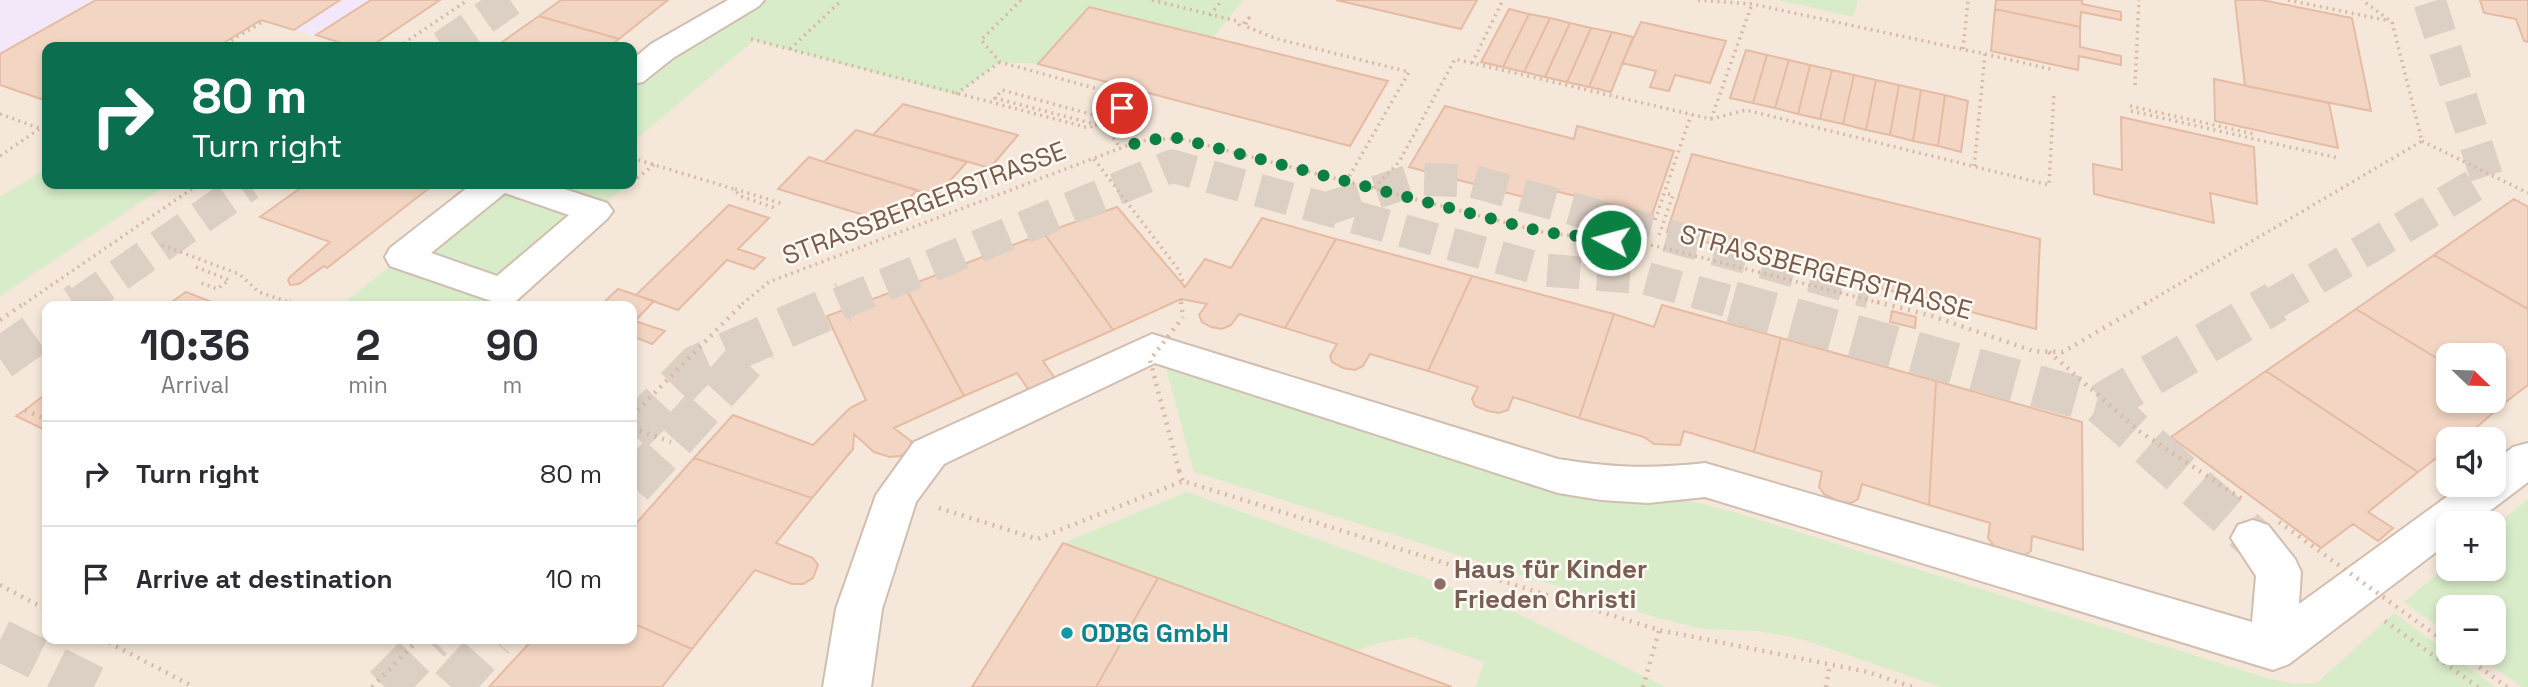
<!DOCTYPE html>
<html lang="en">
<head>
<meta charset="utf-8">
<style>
	body { margin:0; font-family:"Space Grotesk",sans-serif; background:#f7f7f7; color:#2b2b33; height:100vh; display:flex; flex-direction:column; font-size:26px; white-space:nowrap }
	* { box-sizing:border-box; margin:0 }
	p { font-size:23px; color:#7c7c81 }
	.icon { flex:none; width:38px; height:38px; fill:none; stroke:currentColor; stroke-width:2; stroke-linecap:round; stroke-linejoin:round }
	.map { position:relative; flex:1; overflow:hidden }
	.panel { position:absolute; left:42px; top:301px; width:595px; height:343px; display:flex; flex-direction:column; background:#fff; border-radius:14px; box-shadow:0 4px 10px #0003 }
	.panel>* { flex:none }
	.banner { position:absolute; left:42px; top:42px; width:595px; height:147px; border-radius:14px; box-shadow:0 4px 10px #0003; background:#0b6e4f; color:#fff; overflow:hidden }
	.needle { width:46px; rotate:113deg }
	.buttons { position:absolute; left:2436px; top:343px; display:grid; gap:14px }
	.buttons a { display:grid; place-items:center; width:70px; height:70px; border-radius:14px; background:#fff; box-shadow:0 4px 10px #0003; font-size:35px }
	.pin { position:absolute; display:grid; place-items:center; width:60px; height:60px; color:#fff; margin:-30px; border:4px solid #fff; border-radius:50%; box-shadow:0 2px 7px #0007 }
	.me { position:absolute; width:77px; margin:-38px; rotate:277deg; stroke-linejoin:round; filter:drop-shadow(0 0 5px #0008) }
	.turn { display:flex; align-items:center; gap:24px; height:147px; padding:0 35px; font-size:32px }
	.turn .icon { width:91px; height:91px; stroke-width:2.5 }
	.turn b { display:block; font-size:49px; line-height:60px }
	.eta { display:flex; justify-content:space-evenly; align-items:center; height:119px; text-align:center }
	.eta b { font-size:42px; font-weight:600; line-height:49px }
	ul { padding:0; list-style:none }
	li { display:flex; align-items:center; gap:21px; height:105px; padding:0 35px; border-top:2px solid #e1e1e2 }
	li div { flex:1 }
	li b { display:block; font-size:26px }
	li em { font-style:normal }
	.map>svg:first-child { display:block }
	.residential { fill:#f5e8da; fill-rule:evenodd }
	.education { fill:#f3e8fa }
	.green { fill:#d8ecc9 }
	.building { fill:#f3d5c3; stroke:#e6bba3; stroke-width:2 }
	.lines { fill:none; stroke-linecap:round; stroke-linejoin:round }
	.minor-tunnel-far1 { stroke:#dcd0c4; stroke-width:33; stroke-dasharray:33 17; stroke-linecap:butt }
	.minor-tunnel { stroke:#dcd0c4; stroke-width:42; stroke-dasharray:42 21; stroke-linecap:butt }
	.minor-casing { stroke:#d1beb0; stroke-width:4 }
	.path-far1 { stroke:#d9b8a5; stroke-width:3.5; stroke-dasharray:2 4.5; stroke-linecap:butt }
	.path { stroke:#d9b8a5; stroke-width:4.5; stroke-dasharray:2 6; stroke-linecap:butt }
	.minor { fill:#fff; fill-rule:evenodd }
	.path-bridge-far1 { stroke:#d9b8a5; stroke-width:3.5; stroke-dasharray:2 4.5; stroke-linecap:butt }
	.path-bridge { stroke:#d9b8a5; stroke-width:4.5; stroke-dasharray:2 6; stroke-linecap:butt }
	.route { stroke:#0b8043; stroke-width:12; stroke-dasharray:0 21.6 }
	.education-dot { fill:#8d6e63; stroke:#fffaf3; stroke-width:2.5 }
	.culture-dot { fill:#0f9aa8; stroke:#fffaf3; stroke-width:2.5 }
	.labels { text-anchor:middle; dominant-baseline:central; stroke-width:5; stroke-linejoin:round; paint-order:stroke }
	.street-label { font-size:26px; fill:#7a5c4d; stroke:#fffaf3 }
	.education-label { font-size:26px; font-weight:bold; fill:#785e54; stroke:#fffaf3; text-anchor:start }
	.culture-label { font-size:26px; font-weight:bold; fill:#0d838f; stroke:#fffaf3; text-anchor:start }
</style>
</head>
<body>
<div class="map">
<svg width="2528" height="687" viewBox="0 0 2528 687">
	<rect width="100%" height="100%" fill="#fdf6ec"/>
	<path class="residential" d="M0 0H2528V687H1666L1505 607 1475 687H0ZM47 47H632V184H47ZM47 306H632V639H47ZM2448 355H2494V401H2448ZM2448 439H2494V485H2448ZM2448 523H2494V569H2448ZM2448 607H2494V653H2448Z"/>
	<path class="education" d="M0 0H440L370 47H353L261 20 217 47H47V101L0 85Z"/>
	<path class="green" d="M746 0H1243L1214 37 1089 7 1038 64 1000 62 956 95 754 40 632 143V75L662 51Z
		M1778 0H1858L1853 17Z
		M47 168V184H168L0 296V197Z
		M494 184H627L487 306H340Z
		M1165 365 1662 502 1682 499 1734 512 2267 678C2285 682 2301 687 2319 681L2394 613 2495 687H1941L1801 639 1758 631 1703 629 1658 618 1194 472Z
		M1187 492 1505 607 1666 687H1475L1484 662 1412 637 1375 644 1319 666 1158 578 1063 543Z
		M2528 499V687H2522L2474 653H2494V607H2448V634L2404 602 2448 565V569H2494V527Z"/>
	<path class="building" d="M96 0H340L294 30 261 20 217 47H47V101L0 85V54Z
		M371 0H440L370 47H353L316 35Z
		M561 0H668L619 39 539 16Z
		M1336 0H1477L1461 29Z
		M1996 0H2082V4L2121 12V20L2081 12 2080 27 1995 9Z
		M2235 0H2262L2352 18 2371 111 2245 86Z
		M2480 0H2528V42L2524 41 2516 19 2484 13Z
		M1089 7 1388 81 1350 146 1038 64Z
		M1509 9 1529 14 1503 67 1481 62Z
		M1995 9 2080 27V47L2121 56V65L2079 56 2078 70 1991 51Z
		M1529 14 1550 18 1524 72 1503 67Z
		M539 16 619 39 608 47H495Z
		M1550 18 1570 23 1545 77 1524 72Z
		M1641 22 1726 41 1710 83 1675 75 1669 91 1650 87 1656 71 1622 63Z
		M1570 23 1591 28 1567 82 1545 77Z
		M1591 28 1612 32 1589 87 1567 82Z
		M1612 32 1633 37 1611 92 1589 87Z
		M1746 50 1767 55 1753 103 1730 98Z
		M1767 55 1789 60 1775 108 1753 103Z
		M1789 60 1810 65 1798 114 1775 108Z
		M1810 65 1832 70 1820 119 1798 114Z
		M1832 70 1854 75 1843 124 1820 119Z
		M1854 75 1876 80 1866 130 1843 124Z
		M2214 79 2329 103 2338 148 2215 121Z
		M1876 80 1899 85 1890 135 1866 130Z
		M1899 85 1921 90 1913 141 1890 135Z
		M1921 90 1945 95 1938 146 1913 141Z
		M1945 95 1968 101 1961 152 1938 146Z
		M903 104 1018 135 990 168 873 135Z
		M1445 106 1574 139 1577 126 1674 151 1652 215 1551 190 1546 203 1409 167Z
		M2121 117 2254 147 2257 204 2210 193 2214 223 2094 194 2093 164 2122 170Z
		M856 130 873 135 967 162 936 196 824 162Z
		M1692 154 2040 239 2036 329 1667 232Z
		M809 157 824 162 917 190 887 222 778 189Z
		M306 184H412L428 189 327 268 324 266 299 284 290 285 288 280 290 277 330 242 260 217Z
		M2514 199 2528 207V309L2434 255Z
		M729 205 769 218 738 249 765 258 754 269 727 260 678 310 636 295Z
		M1117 207 1185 287 1205 259 1231 268 1262 218 1336 239 1285 328 1239 314 1231 325 1222 329 1211 327 1202 322 1199 315 1207 304 1181 299 1113 330 1044 233Z
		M1044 233 1113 330 1043 361 1054 377 1055 385 1036 393 1028 389 1017 373 964 396 905 287Z
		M1336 239 1472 276 1428 371 1370 354 1363 366 1355 370 1343 368 1332 362 1330 356 1337 344 1285 328Z
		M2434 255 2528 309V385L2507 401 2494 393V355H2448V365L2356 309Z
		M1472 276 1614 314 1579 418 1513 397 1508 410 1499 413 1488 411 1475 406 1472 399 1478 387 1428 371Z
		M905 287 964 396 894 428 911 441V450L900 456 890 457 874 452 854 434 853 449 812 498 694 458 733 415 813 445 850 408 866 400 827 316Z
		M618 289 654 301 635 321 665 331 652 344 632 336V306H600Z
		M186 292 222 306H166Z
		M1662 305 1781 338 1754 452 1684 431 1680 445 1654 444 1644 437 1579 418 1614 314 1654 327Z
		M2356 309 2448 365V401H2494V393L2507 401 2463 439H2448V449L2418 472 2266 371Z
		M1892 311 1916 317 1915 328 1890 322Z
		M1781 338 1936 381 1929 505 1862 484 1858 499 1851 503 1837 501 1824 494 1819 487 1822 472 1754 452Z
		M2266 371 2418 472 2368 512 2393 528 2378 541 2353 524 2321 548 2171 437Z
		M1936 381 2082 422 2083 550 2032 536 2031 551 2023 556 2009 553 1995 547 1988 538 1990 523 1929 505Z
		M47 393V431L16 416 25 410Z
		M694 458 812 498 776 543 813 558 818 565 813 578 803 584H792L755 570 692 649 632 623V528Z
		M1063 543 1158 578 1096 687H972Z
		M1158 578 1452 687H1096Z
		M632 623 692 649 662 687H489L533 639H632Z"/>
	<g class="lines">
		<path class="minor-tunnel-far1" d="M443 47 510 0
			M1329 208 1416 179 1472 181 1870 292
			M78 304 249 184
			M839 304 1172 166 1544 270 1645 278 1739 304
			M2273 304 2487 178 2429 0"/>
		<path class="minor-tunnel" d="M1732 302 2102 404 2276 302
			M75 306 81 302
			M0 359 47 326
			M2102 404 2253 538
			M632 433 697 366 844 302
			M632 486 759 345
			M0 640 95 687
			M385 687 432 639
			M451 687 494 639"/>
		<g class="minor-casing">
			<path id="minor" d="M728 0H764L759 6 673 58 643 82 632 84V60L651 44Z
				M472 184H549L607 203 613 211 607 219 516 301 503 305 390 266 385 257 390 248ZM505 193 569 215 497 276 431 253Z
				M1152 334 1558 459C1613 468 1650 469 1705 463L2252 622 2256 576 2231 538 2238 525 2253 520 2268 525 2295 559 2301 572 2299 604 2463 485H2494V462L2513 447 2528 443V482L2474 523H2448V543L2289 664 2273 670 1705 497 1648 503 1601 500 1558 493 1155 363 944 464 916 502 882 609 871 687H823L836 609 876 495 914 442Z"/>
		</g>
		<path class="path-far1" d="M1021 0 981 40 1000 62 1101 90 1122 108 1130 146
			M1152 0 1237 21 1240 26 1249 18 1245 26 1274 38 1409 72 1346 182
			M1698 0 1752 4 1985 54 1974 168
			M2288 0 2390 21
			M1210 15 1222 0
			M751 39 1089 128 1122 108
			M220 47 264 21
			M398 47 468 0
			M790 49 842 0
			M1963 49 1968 0
			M1985 54 2055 70
			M1472 63 1503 0
			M2135 85 2139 0
			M956 94 1000 62
			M2130 106 2254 134
			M2131 111 2338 158
			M0 114 39 128H47
			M1711 119 1752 4
			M1106 127 1121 149
			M2422 141 2528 193
			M0 156 39 129
			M632 158 734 189 740 196 778 209
			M1094 159 1178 269 1185 287
			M632 182 655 164
			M1374 188 1399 162 1455 59 1711 119 1746 110 2049 185 2054 93
			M735 189 783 204
			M1655 220 1691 115
			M1659 235 1673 195 1665 193
			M162 245 239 274 259 292 294 304
			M196 267 229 280 217 289 199 282
			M1181 299 1182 304
			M24 304 199 184
			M742 304 769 282 1139 141 1178 138 1543 232 1656 246 1884 304
			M2145 304 2422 141 2392 22 2362 0"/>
		<path class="path" d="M289 302 300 306
			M1181 302 1183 317
			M1877 302 1932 316 2033 351 2063 352 2148 302
			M0 320 26 302
			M2049 352 2139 431 2242 499
			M25 410 47 420
			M632 416 744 302
			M632 428 671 442
			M1179 471 1183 481
			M939 508 1037 539 1183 481 1659 630 1868 672 1912 687
			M0 585 47 610
			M2385 621 2478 687
			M102 639 194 687
			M2460 653 2507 687
			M372 687 419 639
			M1643 687 1659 631
			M1826 687 1830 664"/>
		<use href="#minor" class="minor"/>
		<path class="path-bridge-far1" d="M1105 118 1002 90 995 98 1106 127"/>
		<path class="path-bridge" d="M1179 471 1150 360 1183 317
			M2279 522 2448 644"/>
	</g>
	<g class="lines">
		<path class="route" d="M1122 108 1129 145 1157 139 1178 138 1543 232 1611 240"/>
	</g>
	<circle class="education-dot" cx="1440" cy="584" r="7"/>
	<circle class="culture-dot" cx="1067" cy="633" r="7"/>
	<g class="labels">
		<g class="street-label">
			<text transform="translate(924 203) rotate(-21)">STRASSBERGERSTRASSE</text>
			<text transform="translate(1826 272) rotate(15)">STRASSBERGERSTRASSE</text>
		</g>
		<g class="education-label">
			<text x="1454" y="569">Haus für Kinder<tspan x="1454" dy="30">Frieden Christi</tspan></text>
		</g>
		<g class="culture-label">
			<text x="1081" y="633">ODBG GmbH</text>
		</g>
	</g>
</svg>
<div class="buttons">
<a><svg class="needle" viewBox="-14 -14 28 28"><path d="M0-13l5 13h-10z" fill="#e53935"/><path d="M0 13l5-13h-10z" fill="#7c7c81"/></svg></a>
<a><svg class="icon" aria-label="sound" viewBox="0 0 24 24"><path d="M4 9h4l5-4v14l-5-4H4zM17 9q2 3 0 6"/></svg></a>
<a>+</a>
<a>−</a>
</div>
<div class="pin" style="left:1122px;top:108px;background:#d93025"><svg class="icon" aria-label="arrive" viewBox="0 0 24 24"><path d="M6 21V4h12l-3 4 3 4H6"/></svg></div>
<svg class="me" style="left:1611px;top:240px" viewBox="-20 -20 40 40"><circle r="17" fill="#0b8043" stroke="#fff" stroke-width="3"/><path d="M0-11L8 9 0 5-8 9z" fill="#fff"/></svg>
<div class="banner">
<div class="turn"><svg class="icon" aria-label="right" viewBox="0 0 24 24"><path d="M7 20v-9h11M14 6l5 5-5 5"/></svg><div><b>80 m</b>Turn right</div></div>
</div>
<section class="panel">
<div class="eta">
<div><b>10:36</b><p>Arrival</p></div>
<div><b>2</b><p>min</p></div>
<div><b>90</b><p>m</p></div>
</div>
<ul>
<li><svg class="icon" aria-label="right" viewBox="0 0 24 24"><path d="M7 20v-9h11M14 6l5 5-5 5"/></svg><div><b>Turn right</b></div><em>80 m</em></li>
<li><svg class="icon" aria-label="arrive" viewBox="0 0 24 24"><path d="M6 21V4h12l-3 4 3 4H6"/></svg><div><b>Arrive at destination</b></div><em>10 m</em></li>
</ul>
</section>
</div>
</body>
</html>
